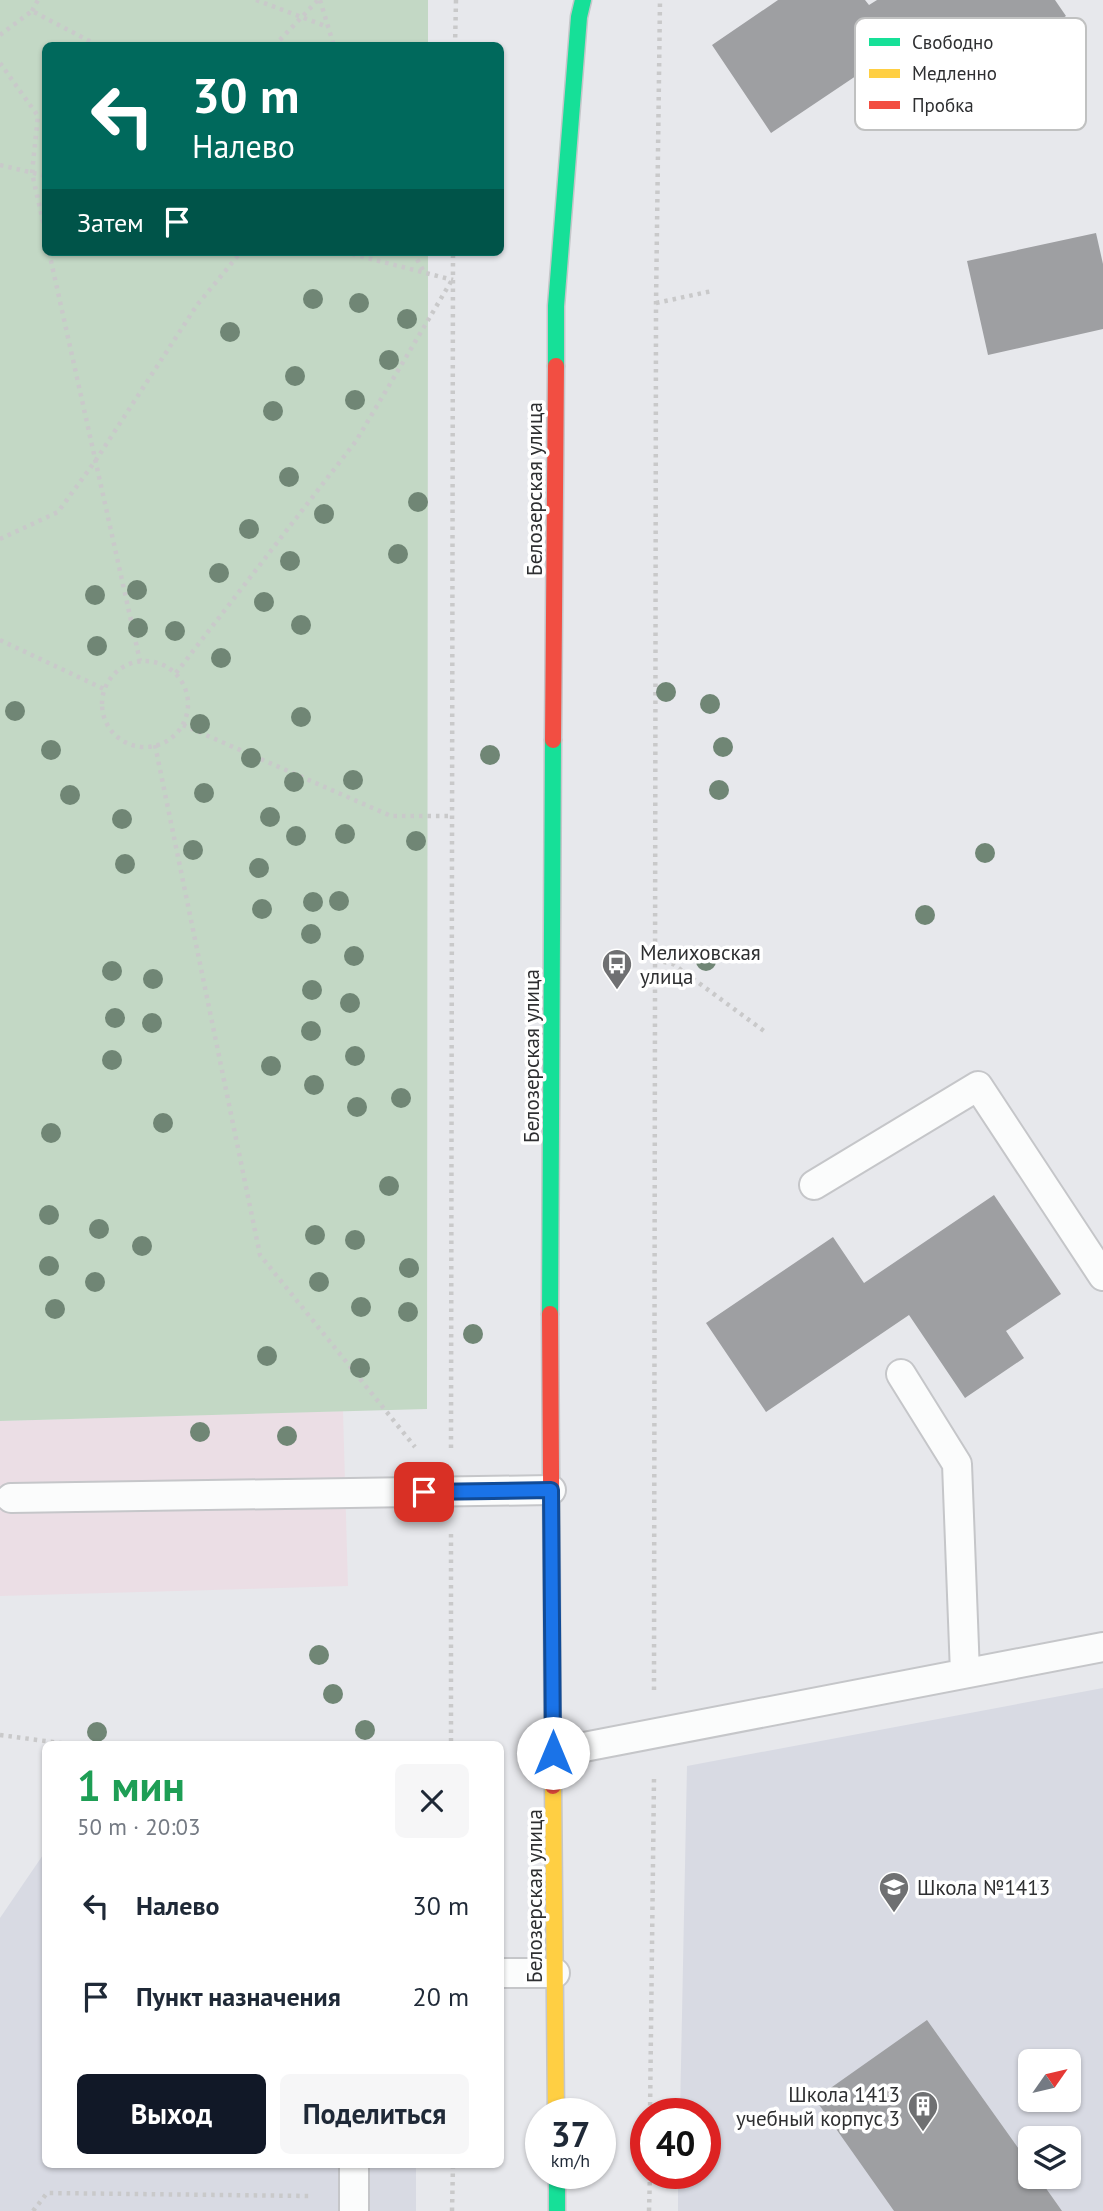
<!DOCTYPE html>
<html lang="ru">
<head>
<meta charset="utf-8">
<style>
	body { margin:0; font-family:"PT Sans",sans-serif; background:#f6f6f7; color:#1f2937; height:100vh; display:flex; flex-direction:column; font-size:26px; white-space:nowrap }
	* { box-sizing:border-box; margin:0 }
	p { font-size:23px; color:#747a83 }
	.icon { flex:none; width:38px; height:38px; fill:none; stroke:currentColor; stroke-width:2; stroke-linecap:round; stroke-linejoin:round }
	.map { position:relative; flex:1; overflow:hidden }
	.sheet { position:absolute; left:42px; top:1741px; width:462px; height:427px; display:flex; flex-direction:column; background:#fff; border-radius:10px; box-shadow:0 2px 5px #0004 }
	.sheet>* { flex:none }
	.hud { position:absolute; left:42px; top:42px; width:462px; height:214px; border-radius:10px; box-shadow:0 2px 5px #0004; background:#00695c; color:#fff; overflow:hidden }
	.needle { width:46px; rotate:56deg }
	.buttons { position:absolute; left:1018px; top:2049px; display:grid; gap:14px }
	.buttons a { display:grid; place-items:center; width:63px; height:63px; border-radius:10px; background:#fff; box-shadow:0 2px 5px #0004; font-size:35px }
	.speed { position:absolute; left:525px; top:2098px; display:flex; gap:14px; font-size:35px; font-weight:700; text-align:center }
	.speed>* { display:grid; place-content:center; width:91px; height:91px; border-radius:50%; background:#fff; box-shadow:0 2px 5px #0004; line-height:1 }
	.speed small { font-size:18px; font-weight:400 }
	.speed .limit { border:10px solid #d22; background:#fff; color:#111 }
	.pin { position:absolute; display:grid; place-items:center; width:60px; height:60px; color:#fff; margin:-30px; border-radius:14px; box-shadow:0 4px 10px #0006 }
	.me { position:absolute; width:77px; margin:-38px; rotate:0deg; stroke-linejoin:round; filter:drop-shadow(0 0 5px #0008) }
	.turn { display:flex; align-items:center; gap:24px; height:147px; padding:0 35px; font-size:32px }
	.turn .icon { width:91px; height:91px; stroke-width:2.5 }
	.turn b { display:block; font-size:49px; line-height:60px }
	.then { display:flex; align-items:center; height:66px; padding:0 35px; background:#0003; gap:14px; font-size:26px }
	.round { display:grid; place-items:center; flex:none; width:74px; height:74px; border-radius:10px; background:#f6f6f7 }
	.headline { display:flex; align-items:center; justify-content:space-between; height:119px; padding:0 35px }
	h1 { font-size:42px; font-weight:800; line-height:52px; color:#1e9e55 }
	.button { display:flex; gap:14px; margin-top:auto; padding:14px 35px }
	.button a { flex:1; height:80px; border-radius:10px; background:#111827; color:#fff; font-size:28px; font-weight:800; line-height:80px; text-align:center }
	.button a+a { background:#f6f6f7; color:#1f2937 }
	ul { padding:0; list-style:none }
	li { display:flex; align-items:center; gap:21px; height:91px; padding:0 35px }
	li div { flex:1 }
	li b { display:block; font-size:26px }
	li em { font-style:normal }
	.map>svg:first-child { display:block }
	.industrial { fill:#ebdee5 }
	.built { fill:#d8dae3; fill-rule:evenodd }
	.green { fill:#c3d8c5 }
	.building { fill:#9e9fa2 }
	.lines { fill:none; stroke-linecap:round; stroke-linejoin:round }
	.lane-casing { stroke:#c5c6c9; stroke-width:32 }
	.fast-casing { stroke:#c5c6c9; stroke-width:19 }
	.slow-casing { stroke:#c5c6c9; stroke-width:19 }
	.jam-casing { stroke:#c5c6c9; stroke-width:19 }
	.path { stroke:#c9c9ca; stroke-width:4.5; stroke-dasharray:3.5 5; stroke-linecap:butt }
	.lane { stroke:#fbfcfc; stroke-width:28 }
	.fast { stroke:#16e098; stroke-width:16 }
	.slow { stroke:#ffcf43; stroke-width:16 }
	.jam { stroke:#f24e42; stroke-width:16 }
	.tree { fill:#708675 }
	.route-casing { stroke:#114b97; stroke-width:18 }
	.route { stroke:#1a73e8; stroke-width:12 }
	.labels { text-anchor:middle; dominant-baseline:central; stroke-width:7; stroke-linejoin:round; paint-order:stroke }
	.street-label { font-size:21px; fill:#2e2f31; stroke:#fff }
	.poi-label { font-size:21px; fill:#2e2f31; stroke:#fff; text-anchor:start }
	.key { fill:#fff; stroke:#c0c1c1; stroke-width:2 }
	.key-label { font-size:19px; fill:#2e2f31 }
</style>
</head>
<body>
<div class="map">
<svg width="1103" height="2211" viewBox="0 0 1103 2211">
	<rect width="100%" height="100%" fill="#e7e8ec"/>
	<path class="industrial" d="M343 1411 348 1586 0 1596V1421Z"/>
	<path class="built" d="M1103 1688V2211H678V2174H705V2114H680L687 1766ZM1031 2062H1069V2100H1031ZM1031 2138H1069V2177H1031Z
		M45 1852 46 2165H416V2211H0V1918Z"/>
	<path class="green" d="M0 0H428V45L46 46V252H428L427 1409 0 1421Z"/>
	<path class="building" d="M778 0H865L869 5 877 0H1055L1066 16 1011 52 1030 80 970 120 914 37 771 133 712 45Z
		M1096 233 1103 264V329L988 355 967 261Z
		M994 1195 1061 1294 1006 1331 1024 1358 965 1398 909 1315 766 1412 706 1323 833 1237 864 1283Z
		M927 2020 1031 2166V2177H1038L1062 2211H894L815 2099Z"/>
	<g class="lines">
		<g class="lane-casing">
			<path id="lane" d="M814 1185 978 1086 1103 1276
				M901 1374 957 1464 965 1673
				M11 1498 551 1490
				M553 1753 1103 1647
				M500 1973H555
				M354 2211V2165"/>
		</g>
		<g class="fast-casing">
			<path id="fast" d="M556 366V306L579 17 583 0
				M550 1314 553 740
				M557 2174V2211"/>
		</g>
		<g class="slow-casing">
			<path id="slow" d="M553 1786 556 2114"/>
		</g>
		<g class="jam-casing">
			<path id="jam" d="M553 740 556 366
				M550 1314 553 1786"/>
		</g>
		<path class="path" d="M256 0 328 27
			M320 0 334 46
			M32 11 38 0
			M0 35 32 11 99 46
			M274 46 318 0
			M455 46 456 0
			M0 63 38 116 32 173 46 235
			M0 165 46 176
			M49 252 140 661
			M344 252 453 280
			M413 252 424 272
			M656 303 712 291
			M0 539 58 512 96 460 197 305 241 252
			M0 640 104 689
			M102 704a43 43 0 1 1 86 0a43 43 0 1 1-86 0Z
			M176 673 356 441 452 280
			M183 725 391 816H452
			M155 745 260 1255 415 1447
			M655 960 673 964 764 1031
			M451 1448 453 252
			M451 1534V1745
			M654 1690 656 303 660 0
			M0 1735 75 1745
			M650 2114 654 1779
			M33 2211 47 2193 310 2196
			M452 2211 453 2165
			M649 2211 650 2174"/>
		<use href="#lane" class="lane"/>
		<use href="#fast" class="fast"/>
		<use href="#slow" class="slow"/>
		<use href="#jam" class="jam"/>
	</g>
	<g class="tree">
		<circle cx="313" cy="299" r="10"/>
		<circle cx="359" cy="303" r="10"/>
		<circle cx="407" cy="319" r="10"/>
		<circle cx="230" cy="332" r="10"/>
		<circle cx="389" cy="360" r="10"/>
		<circle cx="295" cy="376" r="10"/>
		<circle cx="355" cy="400" r="10"/>
		<circle cx="273" cy="411" r="10"/>
		<circle cx="289" cy="477" r="10"/>
		<circle cx="418" cy="502" r="10"/>
		<circle cx="324" cy="514" r="10"/>
		<circle cx="249" cy="529" r="10"/>
		<circle cx="398" cy="554" r="10"/>
		<circle cx="290" cy="561" r="10"/>
		<circle cx="219" cy="573" r="10"/>
		<circle cx="137" cy="590" r="10"/>
		<circle cx="95" cy="595" r="10"/>
		<circle cx="264" cy="602" r="10"/>
		<circle cx="301" cy="625" r="10"/>
		<circle cx="138" cy="628" r="10"/>
		<circle cx="175" cy="631" r="10"/>
		<circle cx="97" cy="646" r="10"/>
		<circle cx="221" cy="658" r="10"/>
		<circle cx="666" cy="692" r="10"/>
		<circle cx="710" cy="704" r="10"/>
		<circle cx="15" cy="711" r="10"/>
		<circle cx="301" cy="717" r="10"/>
		<circle cx="200" cy="724" r="10"/>
		<circle cx="723" cy="747" r="10"/>
		<circle cx="51" cy="750" r="10"/>
		<circle cx="490" cy="755" r="10"/>
		<circle cx="251" cy="758" r="10"/>
		<circle cx="353" cy="780" r="10"/>
		<circle cx="294" cy="782" r="10"/>
		<circle cx="719" cy="790" r="10"/>
		<circle cx="204" cy="793" r="10"/>
		<circle cx="70" cy="795" r="10"/>
		<circle cx="270" cy="817" r="10"/>
		<circle cx="122" cy="819" r="10"/>
		<circle cx="345" cy="834" r="10"/>
		<circle cx="296" cy="836" r="10"/>
		<circle cx="416" cy="841" r="10"/>
		<circle cx="193" cy="850" r="10"/>
		<circle cx="985" cy="853" r="10"/>
		<circle cx="125" cy="864" r="10"/>
		<circle cx="259" cy="868" r="10"/>
		<circle cx="339" cy="901" r="10"/>
		<circle cx="313" cy="902" r="10"/>
		<circle cx="262" cy="909" r="10"/>
		<circle cx="925" cy="915" r="10"/>
		<circle cx="311" cy="934" r="10"/>
		<circle cx="354" cy="956" r="10"/>
		<circle cx="706" cy="961" r="10"/>
		<circle cx="112" cy="971" r="10"/>
		<circle cx="153" cy="979" r="10"/>
		<circle cx="312" cy="990" r="10"/>
		<circle cx="350" cy="1003" r="10"/>
		<circle cx="115" cy="1018" r="10"/>
		<circle cx="152" cy="1023" r="10"/>
		<circle cx="311" cy="1031" r="10"/>
		<circle cx="355" cy="1056" r="10"/>
		<circle cx="112" cy="1060" r="10"/>
		<circle cx="271" cy="1066" r="10"/>
		<circle cx="314" cy="1085" r="10"/>
		<circle cx="401" cy="1098" r="10"/>
		<circle cx="357" cy="1107" r="10"/>
		<circle cx="163" cy="1123" r="10"/>
		<circle cx="51" cy="1133" r="10"/>
		<circle cx="389" cy="1186" r="10"/>
		<circle cx="49" cy="1215" r="10"/>
		<circle cx="99" cy="1229" r="10"/>
		<circle cx="315" cy="1235" r="10"/>
		<circle cx="355" cy="1240" r="10"/>
		<circle cx="142" cy="1246" r="10"/>
		<circle cx="49" cy="1266" r="10"/>
		<circle cx="409" cy="1268" r="10"/>
		<circle cx="95" cy="1282" r="10"/>
		<circle cx="319" cy="1282" r="10"/>
		<circle cx="361" cy="1307" r="10"/>
		<circle cx="55" cy="1309" r="10"/>
		<circle cx="408" cy="1312" r="10"/>
		<circle cx="473" cy="1334" r="10"/>
		<circle cx="267" cy="1356" r="10"/>
		<circle cx="360" cy="1368" r="10"/>
		<circle cx="200" cy="1432" r="10"/>
		<circle cx="287" cy="1436" r="10"/>
		<circle cx="319" cy="1655" r="10"/>
		<circle cx="333" cy="1694" r="10"/>
		<circle cx="365" cy="1730" r="10"/>
		<circle cx="97" cy="1732" r="10"/>
	</g>
	<g class="lines">
		<g class="route-casing">
			<path id="route" d="M424 1492 551 1490 553 1753"/>
		</g>
		<use href="#route" class="route"/>
	</g>
	<defs>
		<g id="bus-pin" transform="scale(1.575)"><path d="M0 17L-7.5 6A9.5 9.5 0 1 1 7.5 6Z" fill="#6f7072" stroke="#fff"/><path d="M-5-6H5V4H4V6H2V4H-2V6H-4V4H-5ZM-3.5-4V0h7V-4ZM-3.5 1.2v1.5H-2V1.2ZM2 1.2v1.5H3.5V1.2Z" fill="#fff"/></g>
		<g id="school-pin" transform="scale(1.575)"><path d="M0 17L-7.5 6A9.5 9.5 0 1 1 7.5 6Z" fill="#6f7072" stroke="#fff"/><path d="M0-5L7-2L0 1L-7-2ZM-4 1L0 2.5L4 1V4Q0 6-4 4Z" fill="#fff"/></g>
		<g id="building-pin" transform="scale(1.575)"><path d="M0 17L-7.5 6A9.5 9.5 0 1 1 7.5 6Z" fill="#6f7072" stroke="#fff"/><path d="M-4-6H4V6H1V3H-1V6H-4ZM-2.5-4.3h1.7v1.8h-1.7ZM.8-4.3h1.7v1.8H.8ZM-2.5-1h1.7V.8h-1.7ZM.8-1h1.7V.8H.8Z" fill="#fff"/></g>
	</defs>
	<g fill-rule="evenodd">
		<use href="#bus-pin" x="617" y="964"/>
		<use href="#school-pin" x="894" y="1887"/>
		<use href="#building-pin" x="923" y="2106"/>
	</g>
	<g class="labels">
		<g class="street-label">
			<text transform="translate(534 489) rotate(-90)">Белозерская улица</text>
			<text transform="translate(531 1056) rotate(-90)">Белозерская улица</text>
			<text transform="translate(534 1896) rotate(-90)">Белозерская улица</text>
		</g>
		<g class="poi-label">
			<text x="640" y="952">Мелиховская<tspan x="640" dy="24">улица</tspan></text>
			<text x="917" y="1887">Школа №1413</text>
			<text x="900" y="2094" text-anchor="end">Школа 1413<tspan x="900" dy="24">учебный корпус 3</tspan></text>
		</g>
	</g>
	<rect x="855" y="18" width="231" height="112" rx="10" class="key"/>
	<rect x="869" y="38" width="31" height="8" fill="#16e098"/>
	<rect x="869" y="69" width="31" height="9" fill="#ffcf43"/>
	<rect x="869" y="101" width="31" height="8" fill="#f24e42"/>
	<g class="key-label">
		<text x="912" y="49">Свободно</text>
		<text x="912" y="80">Медленно</text>
		<text x="912" y="112">Пробка</text>
	</g>
</svg>
<div class="buttons">
<a><svg class="needle" viewBox="-14 -14 28 28"><path d="M0-13l5 13h-10z" fill="#e53935"/><path d="M0 13l5-13h-10z" fill="#747a83"/></svg></a>
<a><svg class="icon" aria-label="layers" viewBox="0 0 24 24"><path d="M12 4l9 5-9 5-9-5zM3 14l9 5 9-5"/></svg></a>
</div>
<div class="speed"><div>37<small>km/h</small></div><div class="limit">40</div></div>
<div class="pin" style="left:424px;top:1492px;background:#d93025"><svg class="icon" aria-label="arrive" viewBox="0 0 24 24"><path d="M6 21V4h12l-3 4 3 4H6"/></svg></div>
<svg class="me" style="left:553px;top:1753px" viewBox="-20 -20 40 40"><circle r="19" fill="#fff"/><path d="M0-13L10 11 0 6-10 11z" fill="#1a73e8"/></svg>
<div class="hud">
<div class="turn"><svg class="icon" aria-label="left" viewBox="0 0 24 24"><path d="M17 20v-9H6M10 6l-5 5 5 5"/></svg><div><b>30 m</b>Налево</div></div>
<div class="then">Затем<svg class="icon" aria-label="arrive" viewBox="0 0 24 24"><path d="M6 21V4h12l-3 4 3 4H6"/></svg></div>
</div>
<section class="sheet">
<div class="headline"><div><h1>1 мин</h1><p>50 m · 20:03</p></div><a class="round"><svg class="icon" aria-label="close" viewBox="0 0 24 24"><path d="M6 6l12 12M18 6L6 18"/></svg></a></div>
<ul>
<li><svg class="icon" aria-label="left" viewBox="0 0 24 24"><path d="M17 20v-9H6M10 6l-5 5 5 5"/></svg><div><b>Налево</b></div><em>30 m</em></li>
<li><svg class="icon" aria-label="arrive" viewBox="0 0 24 24"><path d="M6 21V4h12l-3 4 3 4H6"/></svg><div><b>Пункт назначения</b></div><em>20 m</em></li>
</ul>
<div class="button"><a>Выход</a><a>Поделиться</a></div>
</section>
</div>
</body>
</html>
